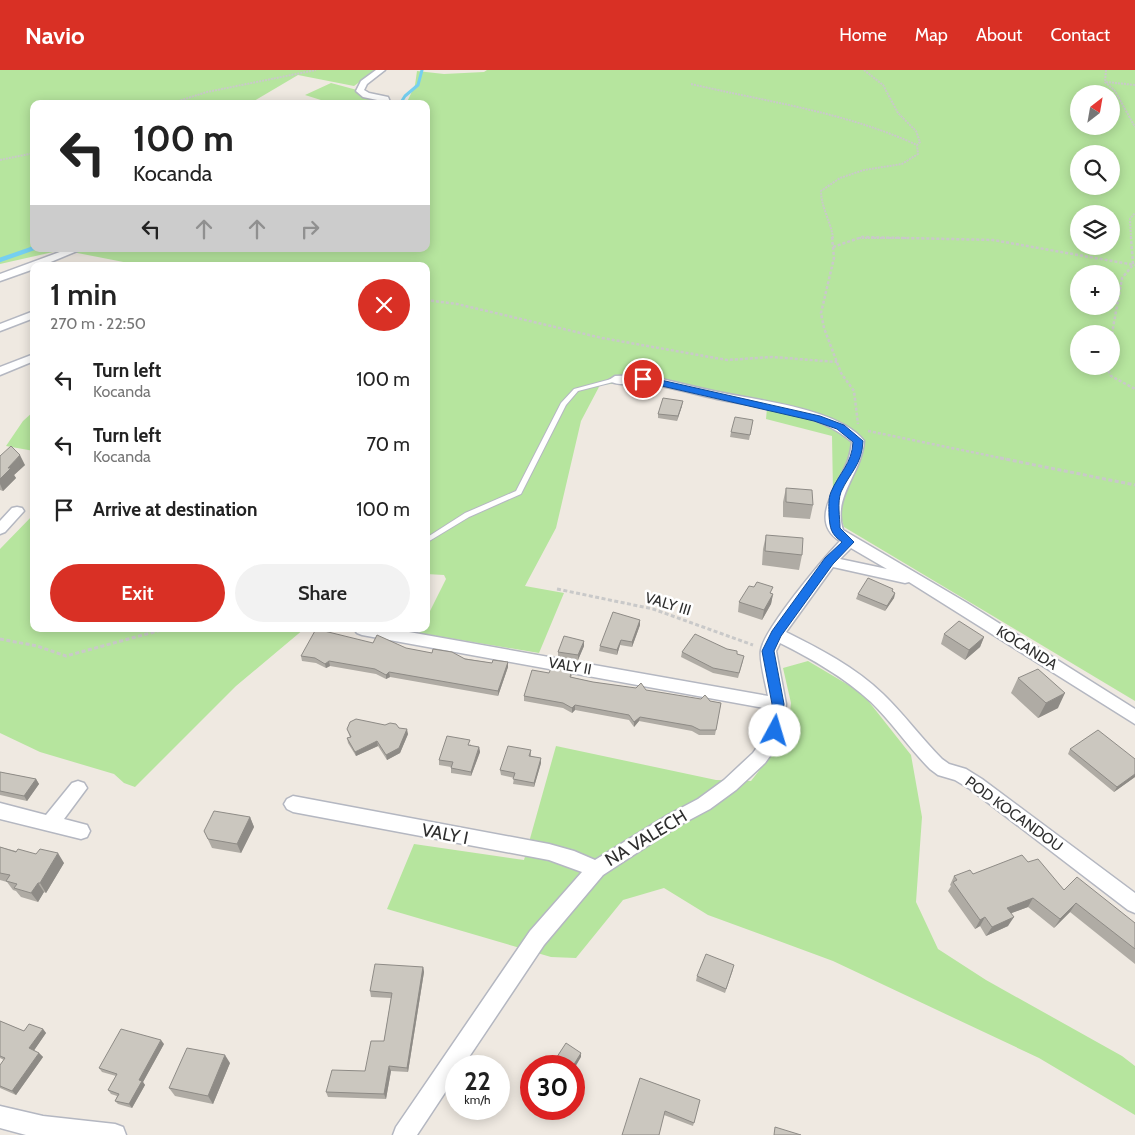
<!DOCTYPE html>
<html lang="en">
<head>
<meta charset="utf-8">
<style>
	body { margin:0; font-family:Cabin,sans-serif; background:#f2f2f2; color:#222; height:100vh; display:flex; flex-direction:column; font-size:19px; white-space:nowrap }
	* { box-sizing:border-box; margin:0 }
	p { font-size:16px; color:#767676 }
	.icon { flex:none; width:28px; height:28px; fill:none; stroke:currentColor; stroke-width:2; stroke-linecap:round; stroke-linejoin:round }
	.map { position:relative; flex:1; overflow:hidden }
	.details { position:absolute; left:30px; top:192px; width:400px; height:370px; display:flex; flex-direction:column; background:#fff; border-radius:10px; box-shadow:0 2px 12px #0003 }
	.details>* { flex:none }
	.hud { position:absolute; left:30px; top:30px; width:400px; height:152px; border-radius:10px; box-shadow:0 2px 12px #0003; background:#fff; color:#222; overflow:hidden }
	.needle { width:32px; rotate:31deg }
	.buttons { position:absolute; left:1070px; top:15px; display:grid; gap:10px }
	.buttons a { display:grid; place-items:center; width:50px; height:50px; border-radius:50%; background:#fff; box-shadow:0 2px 12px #0003; font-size:25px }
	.speed { position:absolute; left:445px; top:985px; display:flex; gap:10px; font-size:25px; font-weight:700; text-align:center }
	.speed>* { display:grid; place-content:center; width:65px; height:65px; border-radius:50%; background:#fff; box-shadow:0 2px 12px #0003; line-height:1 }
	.speed small { font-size:12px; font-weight:400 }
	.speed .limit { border:8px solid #d22; background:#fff; color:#111 }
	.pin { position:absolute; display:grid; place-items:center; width:42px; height:42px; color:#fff; margin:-21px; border:2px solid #fff; border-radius:50%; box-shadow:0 1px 5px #0007 }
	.me { position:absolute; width:55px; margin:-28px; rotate:6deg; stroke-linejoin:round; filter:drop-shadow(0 0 4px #0008) }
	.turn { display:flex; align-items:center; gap:18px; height:105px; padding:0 20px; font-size:22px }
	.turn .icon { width:65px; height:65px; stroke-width:2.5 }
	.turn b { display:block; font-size:35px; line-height:42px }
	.lanes { display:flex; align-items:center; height:48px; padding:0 20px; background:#0003; justify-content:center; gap:25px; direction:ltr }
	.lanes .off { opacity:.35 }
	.round { display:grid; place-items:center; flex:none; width:52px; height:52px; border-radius:26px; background:#f2f2f2 }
	.summary { display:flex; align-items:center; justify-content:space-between; height:85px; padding:0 20px }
	h1 { font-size:30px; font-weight:600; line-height:38px }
	.cta { display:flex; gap:10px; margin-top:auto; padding:10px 20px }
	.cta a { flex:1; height:58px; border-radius:30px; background:#d93025; color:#fff; font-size:20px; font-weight:600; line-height:58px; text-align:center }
	.cta a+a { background:#f2f2f2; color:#222 }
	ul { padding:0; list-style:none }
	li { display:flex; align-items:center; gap:15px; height:65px; padding:0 20px }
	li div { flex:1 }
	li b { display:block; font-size:19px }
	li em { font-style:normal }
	header { display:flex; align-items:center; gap:30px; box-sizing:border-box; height:70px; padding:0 25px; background:#d93025; color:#fff }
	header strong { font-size:24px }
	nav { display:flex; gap:28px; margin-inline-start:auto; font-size:18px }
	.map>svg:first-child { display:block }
	.green { fill:#b6e59e; fill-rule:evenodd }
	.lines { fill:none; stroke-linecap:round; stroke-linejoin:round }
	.stream-far1 { stroke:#75cff0; stroke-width:3 }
	.stream { stroke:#75cff0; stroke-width:4.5 }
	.lane-casing { stroke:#b4b7c1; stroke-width:2 }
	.street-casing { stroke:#b4b7c1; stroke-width:3 }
	.path-far2 { stroke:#c9c9c9; stroke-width:2; stroke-dasharray:2 1; stroke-linecap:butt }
	.path-far1 { stroke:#c9c9c9; stroke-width:2.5; stroke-dasharray:3 2; stroke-linecap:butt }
	.path { stroke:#c9c9c9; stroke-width:3; stroke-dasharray:4 2.5; stroke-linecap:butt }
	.lane { fill:#fff; fill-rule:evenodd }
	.street { fill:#fff; fill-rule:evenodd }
	.wall { fill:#afaba4 }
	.shaded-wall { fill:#8e8b86 }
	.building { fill:#cbc7bf; stroke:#8e8b86 }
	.route { fill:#1a73e8; stroke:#114b97 }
	.labels { text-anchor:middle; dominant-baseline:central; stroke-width:5; stroke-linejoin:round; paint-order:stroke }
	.street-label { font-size:15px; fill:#2e2e2e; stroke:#fff }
	.near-street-label { font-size:18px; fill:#2e2e2e; stroke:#fff }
</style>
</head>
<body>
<header>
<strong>Navio</strong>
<nav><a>Home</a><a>Map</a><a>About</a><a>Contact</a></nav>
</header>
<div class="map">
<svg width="1135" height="1065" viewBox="0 0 1135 1065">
	<rect width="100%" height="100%" fill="#efe9e1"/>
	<path class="green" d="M0 0H376L354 16 298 5 249 34H34V179H426V34H406L415 15 417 1 444 4 484 2 487 0H1135V631L844 457 833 422 832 366 766 349 767 338 709 324 631 312 600 315 581 351 556 458 525 516 564 523 539 583 419 563 422 559H426V549L446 509 444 505 426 504V196H144L62 180 0 194ZM1079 24H1111V56H1079ZM1079 84H1111V116H1079ZM1079 144H1111V176H1079ZM1079 204H1111V236H1079ZM1079 264H1111V296H1079Z
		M331 13 357 20 381 33 320 34 324 31 305 25Z
		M34 341V381L6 376 23 351Z
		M34 444V559H304L236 616 135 717 124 713 114 704 40 682 0 663V479Z
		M808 591 862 623 911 685 922 747 916 832 938 879 986 910 1122 986 1135 996V1045L1039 988 833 891 708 845 664 818 623 830 576 888 551 887 387 839 414 774 524 790 556 676 716 710 751 711 788 663 791 633 783 598Z"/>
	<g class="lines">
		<path class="stream-far1" d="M400 34 405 26 418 15 422 0"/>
		<path class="stream" d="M0 190 34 178"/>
		<g class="lane-casing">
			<path id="lane" d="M615 308 618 310 617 311 578 321 566 335 521 424 469 447 426 473V468L465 443 516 421 561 333 574 319Z"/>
		</g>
		<g class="street-casing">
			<path id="street" d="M376 0H385L367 14 364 20 369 23 388 27 391 34H383L382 31 363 27 356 21 361 11Z
				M68 179H82L41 196H34V199L0 211V204Z
				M34 241V248L0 261V254Z
				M34 284V291L0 305V297Z
				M643 305C668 310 693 317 718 322 756 330 840 339 864 371 862 403 832 427 843 460L967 533 1135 639V654L909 512 905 513 833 497 786 562C820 579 855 597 883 624 904 644 921 668 942 689L949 694 966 699 982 709 1135 823V843L1128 840 970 719 955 710 938 705 930 699C909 678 892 652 871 632 844 607 812 589 780 573L776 581 786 634 783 661 775 679 765 693 736 720 710 739 678 756 603 805 544 875 463 996H456V1006L417 1065H393L396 1057 530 861 582 802 549 790 293 742 287 739 284 734 287 729 293 726 549 774 574 781 595 790 666 746 698 729 724 710 753 683 762 670 767 661 769 639 362 565 357 563 354 559H392L768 626C766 615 759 590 761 580 765 558 823 489 840 471 809 452 836 418 846 395 850 387 851 380 852 372 817 341 761 338 717 329 694 324 670 317 646 313 636 311 617 318 609 310L615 306ZM851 478 887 499 840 489Z
				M17 437 22 438 24 441 5 462 0 464V451L12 438Z
				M78 711 84 713 87 718 64 749 87 755 90 761 87 767 81 769 0 749V733L46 745 72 713Z
				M0 1036 43 1046 115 1054 123 1057 126 1065H26L0 1058Z"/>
		</g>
		<path class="path-far2" d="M864 0 883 15 898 43 916 61 920 72 917 75
			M1106 0 1105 12 1115 21 1135 57
			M1106 12 1135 15
			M691 14C768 32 845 42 917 75L918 84 902 94 864 100 840 108 821 121C821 137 831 152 833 168
			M169 34 207 22 316 0
			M0 90 34 83
			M859 168H906
			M1131 168 1130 149 1135 143"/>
		<path class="path-far1" d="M832 167 834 188 821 243 824 258 841 303 854 321 858 354
			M833 177 862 167 993 170 1135 195
			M426 230 457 234 602 268 727 290 772 287 837 292
			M1111 269 1122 208 1133 195 1131 167
			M1106 296 1111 306 1135 319
			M868 361 1006 389"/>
		<path class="path" d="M1000 388 1135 415
			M557 519 653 539 753 575
			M0 569 37 576 66 586 165 559"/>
		<use href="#lane" class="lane"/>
		<use href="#street" class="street"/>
	</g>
	<path class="wall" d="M682 336 677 351 658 348V344Z
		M753 350 749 370 730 367 731 362Z
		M0 386 25 395 14 405 16 408 3 421 0 420Z
		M786 418 813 435 810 449 783 447V432Z
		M766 465 802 485 799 500 762 495 763 479Z
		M892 521 895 523 894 528 885 541 856 529 858 524Z
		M773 524 771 534 762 550 738 542 739 532Z
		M640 550V555L632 577 620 575 617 585 599 581 600 576Z
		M944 564 984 567 980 577 965 590 941 574Z
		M373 573 492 593 508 592V597L498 626 390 607 386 609 376 604 330 596 326 598 316 593 302 591 301 586Z
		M584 576 578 590 558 587V582Z
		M727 579 737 584 743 591 738 608 713 603 681 587 682 582Z
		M549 603 572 605 571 607 593 612 721 633 715 665H699L692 661 639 651 634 657 629 650 575 640 572 643 563 638 524 631V626Z
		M1018 608 1058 638 1038 648 1011 623Z
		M385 655 399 658 408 664 400 683 387 690 378 676 356 686 348 673 347 668 350 667 347 659Z
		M471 674 470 676 479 677 480 682 471 706 451 703V697L439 695V690Z
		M1070 679 1135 689V707L1114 722 1068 684Z
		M531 680V686L541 693 534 717 513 714 514 708 501 705 500 700Z
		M0 702 36 709 39 714 27 731 0 725Z
		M250 747 254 757 241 783 212 778 204 761Z
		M0 777 64 793 46 823 44 822 38 832 21 827 16 821 13 820 7 812 0 810Z
		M1028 792 1064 820 1135 853V894L1070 842 1054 858 1028 837 1011 843 1008 856 986 866 980 856 975 859 948 821 951 816 950 815 954 806 973 804Z
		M423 897 424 902 408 1002 391 1001 386 1029 328 1027 326 1022 365 1001 384 971 391 928 371 927 370 921Z
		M733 900 725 923 696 911 697 906Z
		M0 951 24 961 43 959 46 963 34 980 39 983 43 987 16 1025 0 1018V995L4 990 0 988Z
		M164 974 143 1012 145 1015 132 1038 118 1034 115 1031 117 1026 111 1024 108 1020 116 1006 102 1002 99 998Z
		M230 993 213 1034 175 1026 169 1018Z
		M640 1008 700 1030 693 1056 664 1045Z"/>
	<path class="shaded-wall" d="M683 331 682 336 677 351 678 346Z
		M20 385 25 395 14 405 16 408 3 421 0 414V409L8 398Z
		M895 523 894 528 885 541 887 536Z
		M773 524 771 534 762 550 764 540Z
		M640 550V555L632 577V572Z
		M984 567 980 577 965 590 969 580Z
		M621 570 620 575 617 585V580Z
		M584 571V576L578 590V585Z
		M329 591 330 596 326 598 325 594Z
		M508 592V597L498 626V621Z
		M389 602 390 607 386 609V605Z
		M1065 623 1058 638 1038 648 1046 633Z
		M575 635V640L572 643V638Z
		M640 647 639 651 634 657V652Z
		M407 659 408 664 400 683 387 690 386 685Z
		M377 671 378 676 356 686 355 682Z
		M479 677 480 682 471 706V702Z
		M541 688V693L534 717V713Z
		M1135 704V707L1114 722 1117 717Z
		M36 709 39 714 27 731 24 726Z
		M250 747 254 757 241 783 237 774Z
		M58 783 64 793 46 823 40 813Z
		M38 813 44 822 38 832 31 823Z
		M1033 828 1028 837 1001 847 1007 838Z
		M1076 833 1070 842 1054 858 1060 849Z
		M985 847 980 856 975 859 980 850Z
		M1014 847 1008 856 986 866 992 857Z
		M423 897 424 902 408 1002 407 998Z
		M43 959 46 963 33 982 29 978Z
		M161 970 164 974 143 1012 145 1015 132 1038 129 1034 139 1010Z
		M39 983 43 987 16 1025 12 1021Z
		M581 983V987L574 999V996H573Z
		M225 985 230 993 213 1034 208 1026Z
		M389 996 391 1001 386 1029 384 1024Z"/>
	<path class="building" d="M663 328 683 331 678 346 658 344Z
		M735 347 753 350 750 365 731 362Z
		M11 376 20 385 8 398H11L0 409V386Z
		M786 418 812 420 813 435 786 432Z
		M766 465 803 468 802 485 765 481Z
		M868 508 893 519 892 521 895 523 887 536 858 524Z
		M757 512 773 517 770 523 773 524 764 540 739 532 749 516 754 517Z
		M613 542 640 550 632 572 621 570 617 580 600 576Z
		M959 551 984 567 969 580 944 564Z
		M316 559 373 573 377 565 406 578 432 583 433 579 452 582 465 589 492 593 493 590 508 592 498 621 389 602 386 605 375 599 329 591 325 594 315 588 301 586Z
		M695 564 727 579 737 581V584L744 586 739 603 713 598 682 582Z
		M564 566 584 571 578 585 558 582Z
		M552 596 572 600 570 607 593 612 636 618 641 613 646 620 701 629 705 625 710 631 721 633 716 660H700L692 656 640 647 634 652 629 645 575 635 572 638 563 633 524 626 532 600 549 603Z
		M1038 599 1065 623 1046 633 1018 608Z
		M356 649 385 655 390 653 396 654 399 658 407 659 399 678 386 685 377 671 355 682 347 668 351 667 347 659 350 652Z
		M1098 660 1135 689V704L1117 717 1070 679Z
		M447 666 470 670 468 675 479 677 471 702 451 698 453 692 439 690Z
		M508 676 531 680 529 686 541 688 534 713 513 709 515 703 500 700Z
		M0 702 36 709 24 726 0 721Z
		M214 741 250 747 237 774 208 769 204 761Z
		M0 777 16 782 18 779 36 784 40 779 58 783 40 813H38L31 823 14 818 17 814 6 811 10 805 0 803Z
		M1022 785 1028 792 1038 789 1064 820 1077 807 1135 853V879L1076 833 1060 849 1033 828 1007 838 1014 847 992 857 985 847 980 850 953 812 957 810 954 806 970 800 973 804Z
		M706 884 734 895 726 919 697 906Z
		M375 894 423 897 407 998 389 996 384 1024 326 1022 332 1000 365 1001 371 971H384L392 923 370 921Z
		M0 951 24 961 29 954 43 959 29 978 39 983 12 1021 0 1016V995L5 988 0 986Z
		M121 959 161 970 139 1010 142 1011 129 1034 115 1031 119 1024 108 1020 117 1004 99 998Z
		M566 973 581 983 573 996H551Z
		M187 978 225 985 208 1026 169 1018Z
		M640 1008 700 1030 694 1053 665 1041 659 1065H622Z
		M775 1057 801 1065H774Z"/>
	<path class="route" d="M643 306 820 346 844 355 863 371C862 395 850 402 841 422 837 433 840 447 840 458L854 472 833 494 781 566 774 581 784 634 780 665H771L769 661 772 634 762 581 772 561 825 488 842 472C831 464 830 459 829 445 829 438 828 429 831 422 839 403 852 394 853 372L837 359 814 351 640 311V307Z"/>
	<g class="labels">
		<g class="street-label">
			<text transform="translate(668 534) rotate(17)">VALY III</text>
			<text transform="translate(1027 578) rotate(32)">KOCANDA</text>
			<text transform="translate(570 596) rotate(10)">VALY II</text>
			<text transform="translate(1014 744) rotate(36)">POD KOCANDOU</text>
		</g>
		<g class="near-street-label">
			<text transform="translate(445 764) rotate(11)">VALY I</text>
			<text transform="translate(646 768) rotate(-31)">NA VALECH</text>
		</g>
	</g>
</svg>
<div class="buttons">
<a><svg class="needle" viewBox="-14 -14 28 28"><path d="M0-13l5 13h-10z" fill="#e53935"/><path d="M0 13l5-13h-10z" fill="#767676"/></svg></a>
<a><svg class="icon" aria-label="search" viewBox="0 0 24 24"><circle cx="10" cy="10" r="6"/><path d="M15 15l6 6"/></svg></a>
<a><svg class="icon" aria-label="layers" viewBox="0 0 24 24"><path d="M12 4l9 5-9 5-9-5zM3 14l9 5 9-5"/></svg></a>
<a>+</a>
<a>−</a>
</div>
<div class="speed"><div>22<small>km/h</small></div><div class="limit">30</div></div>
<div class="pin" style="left:643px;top:309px;background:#d93025"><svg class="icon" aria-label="arrive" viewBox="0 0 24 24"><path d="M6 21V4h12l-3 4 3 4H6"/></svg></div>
<svg class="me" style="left:775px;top:661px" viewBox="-20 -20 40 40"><circle r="19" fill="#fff"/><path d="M0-13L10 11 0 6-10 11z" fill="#1a73e8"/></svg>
<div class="hud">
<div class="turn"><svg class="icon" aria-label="left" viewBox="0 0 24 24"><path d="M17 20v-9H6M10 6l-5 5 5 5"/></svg><div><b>100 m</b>Kocanda</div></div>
<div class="lanes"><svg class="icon" aria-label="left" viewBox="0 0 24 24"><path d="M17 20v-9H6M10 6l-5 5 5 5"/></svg><svg class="icon off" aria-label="ahead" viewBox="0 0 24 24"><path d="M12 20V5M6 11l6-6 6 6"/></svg><svg class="icon off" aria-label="ahead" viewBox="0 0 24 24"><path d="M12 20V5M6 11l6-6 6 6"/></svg><svg class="icon off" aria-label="right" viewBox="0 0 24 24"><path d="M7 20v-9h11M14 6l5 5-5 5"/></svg></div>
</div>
<section class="details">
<div class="summary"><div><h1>1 min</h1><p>270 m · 22:50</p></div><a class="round" style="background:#d93025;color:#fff"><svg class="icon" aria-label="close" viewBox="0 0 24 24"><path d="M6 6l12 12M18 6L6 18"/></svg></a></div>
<ul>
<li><svg class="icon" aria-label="left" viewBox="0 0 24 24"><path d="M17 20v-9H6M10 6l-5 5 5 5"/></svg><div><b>Turn left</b><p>Kocanda</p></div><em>100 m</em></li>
<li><svg class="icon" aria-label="left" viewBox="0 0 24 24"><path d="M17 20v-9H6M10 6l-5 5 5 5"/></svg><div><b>Turn left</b><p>Kocanda</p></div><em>70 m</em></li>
<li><svg class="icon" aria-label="arrive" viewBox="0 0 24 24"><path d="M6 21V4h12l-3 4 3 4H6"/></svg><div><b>Arrive at destination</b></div><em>100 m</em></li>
</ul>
<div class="cta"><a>Exit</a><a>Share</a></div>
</section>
</div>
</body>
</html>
